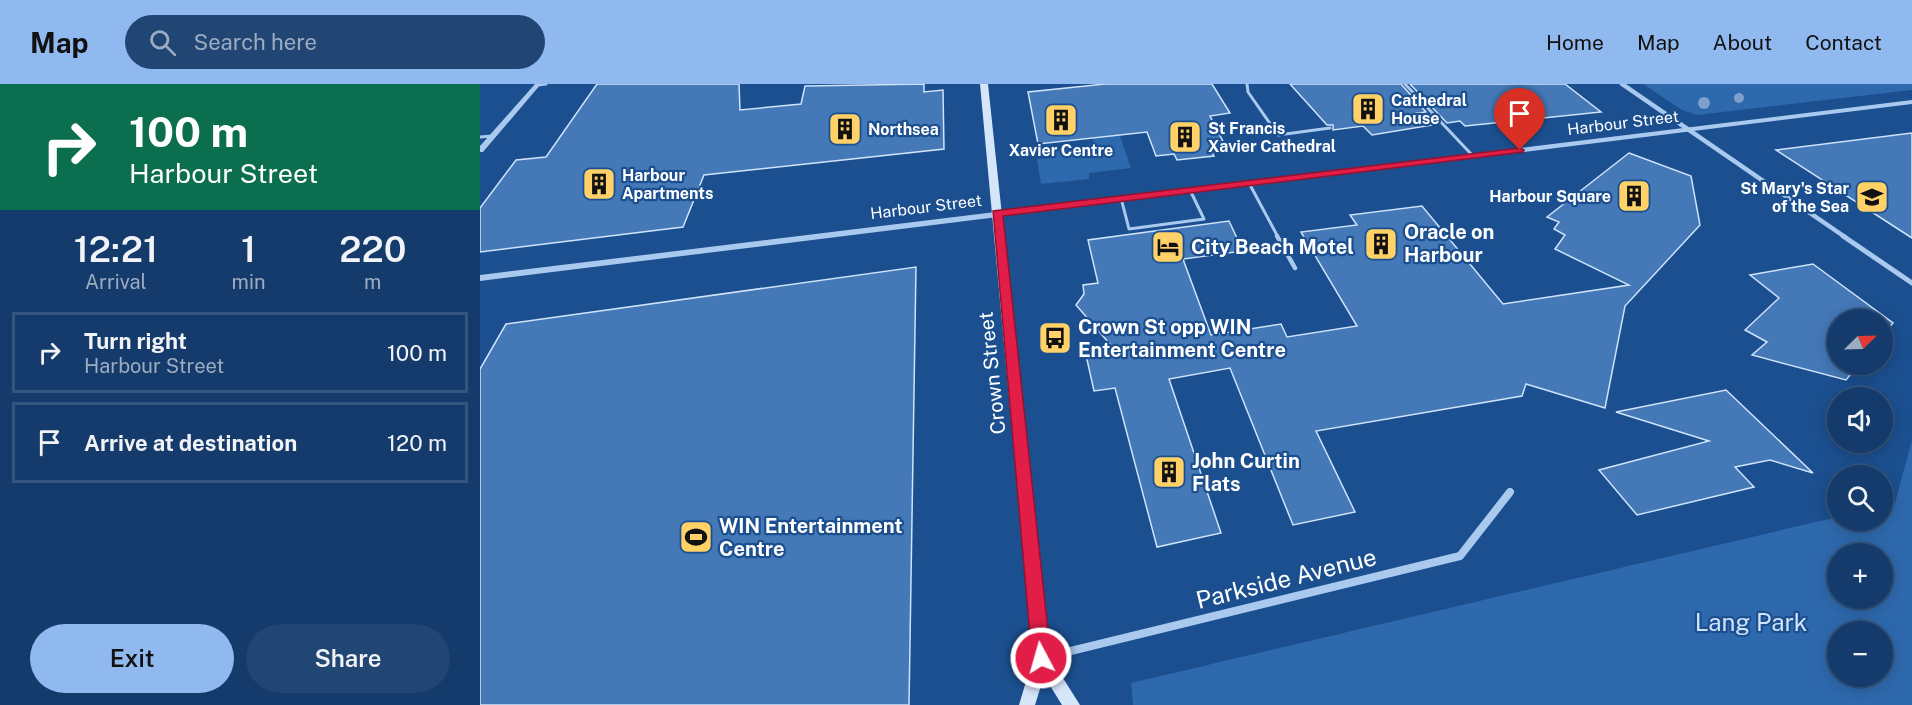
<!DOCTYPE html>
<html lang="en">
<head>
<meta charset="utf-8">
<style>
	body { margin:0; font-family:"Public Sans",sans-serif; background:#214673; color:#f1f3f6; height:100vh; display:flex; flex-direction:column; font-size:22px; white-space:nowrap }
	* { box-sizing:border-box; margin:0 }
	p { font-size:20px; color:#9dadc1 }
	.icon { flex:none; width:33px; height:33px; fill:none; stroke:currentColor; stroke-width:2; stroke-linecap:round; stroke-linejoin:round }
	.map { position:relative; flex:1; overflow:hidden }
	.sheet { display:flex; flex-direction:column; background:#143b6b; width:480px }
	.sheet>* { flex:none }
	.hud { background:#0b6e4f; color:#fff; overflow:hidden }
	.needle { width:39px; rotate:67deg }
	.controls { position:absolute; left:1347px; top:225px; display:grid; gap:12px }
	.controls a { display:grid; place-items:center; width:66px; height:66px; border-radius:50%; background:#143b6b; box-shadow:0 3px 15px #0003,0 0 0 2px #33557e; font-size:30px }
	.pin { position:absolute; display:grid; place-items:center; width:51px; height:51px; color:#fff; margin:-62px -26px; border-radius:50% 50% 50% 0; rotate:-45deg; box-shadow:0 0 6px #0007 }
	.pin .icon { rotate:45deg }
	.me { position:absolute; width:66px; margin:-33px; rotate:354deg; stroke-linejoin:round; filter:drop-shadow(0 0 4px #0008) }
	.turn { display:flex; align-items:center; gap:21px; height:126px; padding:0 30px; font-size:27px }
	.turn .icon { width:78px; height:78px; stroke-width:2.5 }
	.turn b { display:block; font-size:42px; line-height:51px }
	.eta { display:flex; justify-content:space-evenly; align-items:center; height:102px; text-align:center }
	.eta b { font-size:36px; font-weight:600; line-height:42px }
	.action { display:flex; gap:12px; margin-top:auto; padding:12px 30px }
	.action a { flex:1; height:69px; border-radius:36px; background:#90b9f0; color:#111; font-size:24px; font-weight:600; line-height:69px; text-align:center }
	.action a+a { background:#214673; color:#f1f3f6 }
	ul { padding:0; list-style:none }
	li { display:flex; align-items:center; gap:18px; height:81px; margin:0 12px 9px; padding:0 18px; border:3px solid #33557e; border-radius:0px }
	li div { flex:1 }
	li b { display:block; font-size:22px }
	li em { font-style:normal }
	header { display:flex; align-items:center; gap:36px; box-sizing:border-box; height:84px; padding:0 30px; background:#90b9f0; color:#111 }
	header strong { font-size:28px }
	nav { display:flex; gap:33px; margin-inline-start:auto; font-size:21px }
	.search { width:420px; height:54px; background:#214673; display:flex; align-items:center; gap:15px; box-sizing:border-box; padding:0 21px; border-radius:33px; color:#9dadc1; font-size:22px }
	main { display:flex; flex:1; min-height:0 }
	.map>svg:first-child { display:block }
	.green { fill:#2e69ad; fill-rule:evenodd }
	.building { fill:#4478b7; stroke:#cfe3fa; stroke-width:1.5 }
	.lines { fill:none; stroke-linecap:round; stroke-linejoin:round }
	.service-far1 { stroke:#a9c9ee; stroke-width:3 }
	.service { stroke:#a9c9ee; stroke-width:4.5 }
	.minor-far2 { stroke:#a9c9ee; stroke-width:4.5 }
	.minor-far1 { stroke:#a9c9ee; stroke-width:5 }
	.minor { stroke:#a9c9ee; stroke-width:8 }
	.tertiary { fill:#a9c9ee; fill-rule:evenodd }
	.secondary { fill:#d6e6fa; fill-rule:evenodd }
	.tree { fill:#7ea0ca }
	.route { fill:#e11d48; stroke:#92132f; stroke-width:1.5 }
	.labels { text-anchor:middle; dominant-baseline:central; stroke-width:4.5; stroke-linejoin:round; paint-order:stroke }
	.far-poi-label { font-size:16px; font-weight:bold; fill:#fff; stroke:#1b4f8f; text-anchor:start }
	.far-street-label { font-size:16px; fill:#fff; stroke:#1b4f8f }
	.poi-label { font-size:20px; font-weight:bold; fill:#fff; stroke:#1b4f8f; text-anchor:start }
	.street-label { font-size:20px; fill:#fff; stroke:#1b4f8f }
	.near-street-label { font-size:24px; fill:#fff; stroke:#1b4f8f }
	.near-park-label { font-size:24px; fill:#cfe3fa; stroke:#1b4f8f }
</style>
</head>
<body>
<header>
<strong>Map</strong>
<div class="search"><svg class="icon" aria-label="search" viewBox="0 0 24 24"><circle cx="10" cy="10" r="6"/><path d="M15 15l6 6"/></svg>Search here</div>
<nav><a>Home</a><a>Map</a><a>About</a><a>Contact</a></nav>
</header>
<main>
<section class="sheet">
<div class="hud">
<div class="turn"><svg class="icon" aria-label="right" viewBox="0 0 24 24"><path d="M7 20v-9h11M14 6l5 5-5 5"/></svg><div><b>100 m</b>Harbour Street</div></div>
</div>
<div class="eta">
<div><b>12:21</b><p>Arrival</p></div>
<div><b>1</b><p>min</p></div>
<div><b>220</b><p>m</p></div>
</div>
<ul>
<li><svg class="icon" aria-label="right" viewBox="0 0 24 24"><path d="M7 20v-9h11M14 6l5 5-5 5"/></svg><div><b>Turn right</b><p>Harbour Street</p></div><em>100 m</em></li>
<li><svg class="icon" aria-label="arrive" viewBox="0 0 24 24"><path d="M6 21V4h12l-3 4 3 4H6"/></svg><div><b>Arrive at destination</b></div><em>120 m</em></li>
</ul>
<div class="action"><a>Exit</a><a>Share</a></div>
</section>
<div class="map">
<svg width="1432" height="621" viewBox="0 0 1432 621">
	<rect width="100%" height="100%" fill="#1b4f8f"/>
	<path class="green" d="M1163 0H1432V6L1217 31 1202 26Z
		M629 19 651 84 609 89V95L561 100 557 75 573 74 572 65 614 60 604 22Z
		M1432 356V621H653L651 599 1357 433 1358 436H1402L1403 423 1415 419ZM1358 470H1402V514H1358ZM1358 548H1402V592H1358Z"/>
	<path class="building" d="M117 0H259L260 26 321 20 325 2 444 0V8L463 6 464 65 224 91 203 143 0 168V124L36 76 66 73Z
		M625 0H732L750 29 730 32 747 65 731 66 734 72 697 76 694 70 676 72 667 48 558 60 548 8Z
		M810 0H921L946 28 932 30 931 36 953 35 958 40 892 51 883 42 853 46V41H847Z
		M930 0H1085L1121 28 985 42 980 37 967 39Z
		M1432 49V154L1296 66Z
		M1149 69 1211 92 1220 141 1145 222 1125 324 1046 300 1042 312 836 347 875 428 813 441 750 284 689 295 741 449 677 463 635 304 614 307 606 271 635 266 596 221 604 210 603 201 618 199 608 156 749 137 763 167 703 175 731 251 801 240 807 253 877 242 821 148 877 141 870 131 942 122 1023 220 1149 201 1075 165 1085 151 1074 145 1079 138 1067 133Z
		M1333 180 1413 239 1402 252V236H1358V280H1379L1366 296 1272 271 1287 258 1265 246 1299 214 1270 191Z
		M436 183 429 621H0V285L26 240Z
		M1246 306 1333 389 1290 376 1255 383 1274 403 1157 431 1119 386 1229 357 1136 328Z"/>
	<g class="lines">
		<path class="service-far1" d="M767 0 768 8 798 51 850 44
			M925 0 993 72
			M58 1 66 0
			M934 33 955 31
			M0 53 12 52
			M769 99 798 153
			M641 114 649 145 724 135 710 106"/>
		<path class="service" d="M797 152 815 184"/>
		<path class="minor-far2" d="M1142 0 1365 153"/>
		<path class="minor-far1" d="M1363 152 1432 199"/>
		<path class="minor" d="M562 574 980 472 1030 408"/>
		<path class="tertiary" d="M55 0H61L3 68H0V62Z
			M1432 16V20L0 197V191Z"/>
		<path class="secondary" d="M500 0H508L569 572 600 621H582L564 592 555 621H539L553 574Z"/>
	</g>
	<g class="tree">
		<circle cx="1259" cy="14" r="5"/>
		<circle cx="1224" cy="19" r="6"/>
	</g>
	<path class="route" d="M1040 64 1044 66 1043 68 523 132 571 574 568 580 561 583 555 580 552 574 513 127Z"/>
	<defs>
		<g id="building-square" transform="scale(1.725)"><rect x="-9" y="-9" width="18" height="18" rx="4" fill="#ffd166" stroke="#1b4f8f"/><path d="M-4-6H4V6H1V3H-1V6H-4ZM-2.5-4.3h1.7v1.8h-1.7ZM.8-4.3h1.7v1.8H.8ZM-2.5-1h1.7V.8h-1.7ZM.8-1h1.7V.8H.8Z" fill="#111"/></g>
		<g id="school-square" transform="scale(1.725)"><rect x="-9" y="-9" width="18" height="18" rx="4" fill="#ffd166" stroke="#1b4f8f"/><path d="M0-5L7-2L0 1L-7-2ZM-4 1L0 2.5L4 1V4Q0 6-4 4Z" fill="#111"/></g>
		<g id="hotel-square" transform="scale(1.725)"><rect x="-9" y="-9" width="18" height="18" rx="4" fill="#ffd166" stroke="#1b4f8f"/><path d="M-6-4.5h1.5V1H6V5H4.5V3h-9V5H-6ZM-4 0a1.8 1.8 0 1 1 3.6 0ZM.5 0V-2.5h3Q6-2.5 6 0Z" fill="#111"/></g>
		<g id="bus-square" transform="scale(1.725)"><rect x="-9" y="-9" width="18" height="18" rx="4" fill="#ffd166" stroke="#1b4f8f"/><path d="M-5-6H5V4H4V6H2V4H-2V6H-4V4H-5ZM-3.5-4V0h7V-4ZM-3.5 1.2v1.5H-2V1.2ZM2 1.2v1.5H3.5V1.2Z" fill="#111"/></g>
		<g id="stadium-square" transform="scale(1.725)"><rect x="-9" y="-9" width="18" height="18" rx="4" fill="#ffd166" stroke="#1b4f8f"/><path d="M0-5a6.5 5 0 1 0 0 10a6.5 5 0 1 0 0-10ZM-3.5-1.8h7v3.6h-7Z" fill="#111"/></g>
	</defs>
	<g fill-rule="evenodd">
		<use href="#building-square" x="888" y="25"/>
		<use href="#building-square" x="581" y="36"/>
		<use href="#building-square" x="365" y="45"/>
		<use href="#building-square" x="705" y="53"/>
		<use href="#building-square" x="119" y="100"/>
		<use href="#building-square" x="1154" y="112"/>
		<use href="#school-square" x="1392" y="113"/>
		<use href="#building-square" x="901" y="160"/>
		<use href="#hotel-square" x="688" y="163"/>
		<use href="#bus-square" x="575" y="254"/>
		<use href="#building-square" x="689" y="388"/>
		<use href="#stadium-square" x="216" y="453"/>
	</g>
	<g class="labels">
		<g class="far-poi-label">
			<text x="911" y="16">Cathedral<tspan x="911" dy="18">House</tspan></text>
			<text x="728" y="44">St Francis<tspan x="728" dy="18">Xavier Cathedral</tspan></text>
			<text x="388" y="45">Northsea</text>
			<text x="581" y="66" text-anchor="middle">Xavier Centre</text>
			<text x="142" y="91">Harbour<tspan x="142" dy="18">Apartments</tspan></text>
			<text x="1369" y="104" text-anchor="end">St Mary's Star<tspan x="1369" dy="18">of the Sea</tspan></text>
			<text x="1131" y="112" text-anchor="end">Harbour Square</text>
		</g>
		<g class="far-street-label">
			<text transform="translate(1143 39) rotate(-7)">Harbour Street</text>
			<text transform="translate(446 123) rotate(-7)">Harbour Street</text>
		</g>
		<g class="poi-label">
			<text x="924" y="148">Oracle on<tspan x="924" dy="23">Harbour</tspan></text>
			<text x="711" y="163">City Beach Motel</text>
			<text x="598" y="243">Crown St opp WIN<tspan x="598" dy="23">Entertainment Centre</tspan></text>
			<text x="712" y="377">John Curtin<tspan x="712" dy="23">Flats</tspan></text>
			<text x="239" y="442">WIN Entertainment<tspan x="239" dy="23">Centre</tspan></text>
		</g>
		<g class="street-label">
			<text transform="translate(512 289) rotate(-96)">Crown Street</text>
		</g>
		<g class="near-street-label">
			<text transform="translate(806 494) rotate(-14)">Parkside Avenue</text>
		</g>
		<g class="near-park-label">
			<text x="1271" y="538">Lang Park</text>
		</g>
	</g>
</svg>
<div class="controls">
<a><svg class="needle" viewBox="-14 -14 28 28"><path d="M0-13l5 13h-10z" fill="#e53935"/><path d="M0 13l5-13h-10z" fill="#9dadc1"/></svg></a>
<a><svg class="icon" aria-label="sound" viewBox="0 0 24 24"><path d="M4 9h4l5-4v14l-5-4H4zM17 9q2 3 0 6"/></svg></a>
<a><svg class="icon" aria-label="search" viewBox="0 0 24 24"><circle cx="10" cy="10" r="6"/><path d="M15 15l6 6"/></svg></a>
<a>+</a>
<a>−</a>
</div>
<div class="pin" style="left:1040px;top:66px;background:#d93025"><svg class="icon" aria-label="arrive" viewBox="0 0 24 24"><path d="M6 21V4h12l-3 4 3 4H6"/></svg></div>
<svg class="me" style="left:561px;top:574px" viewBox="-20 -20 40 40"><circle r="17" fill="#e11d48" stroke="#fff" stroke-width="3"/><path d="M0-11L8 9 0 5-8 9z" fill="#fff"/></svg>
</div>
</main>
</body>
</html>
